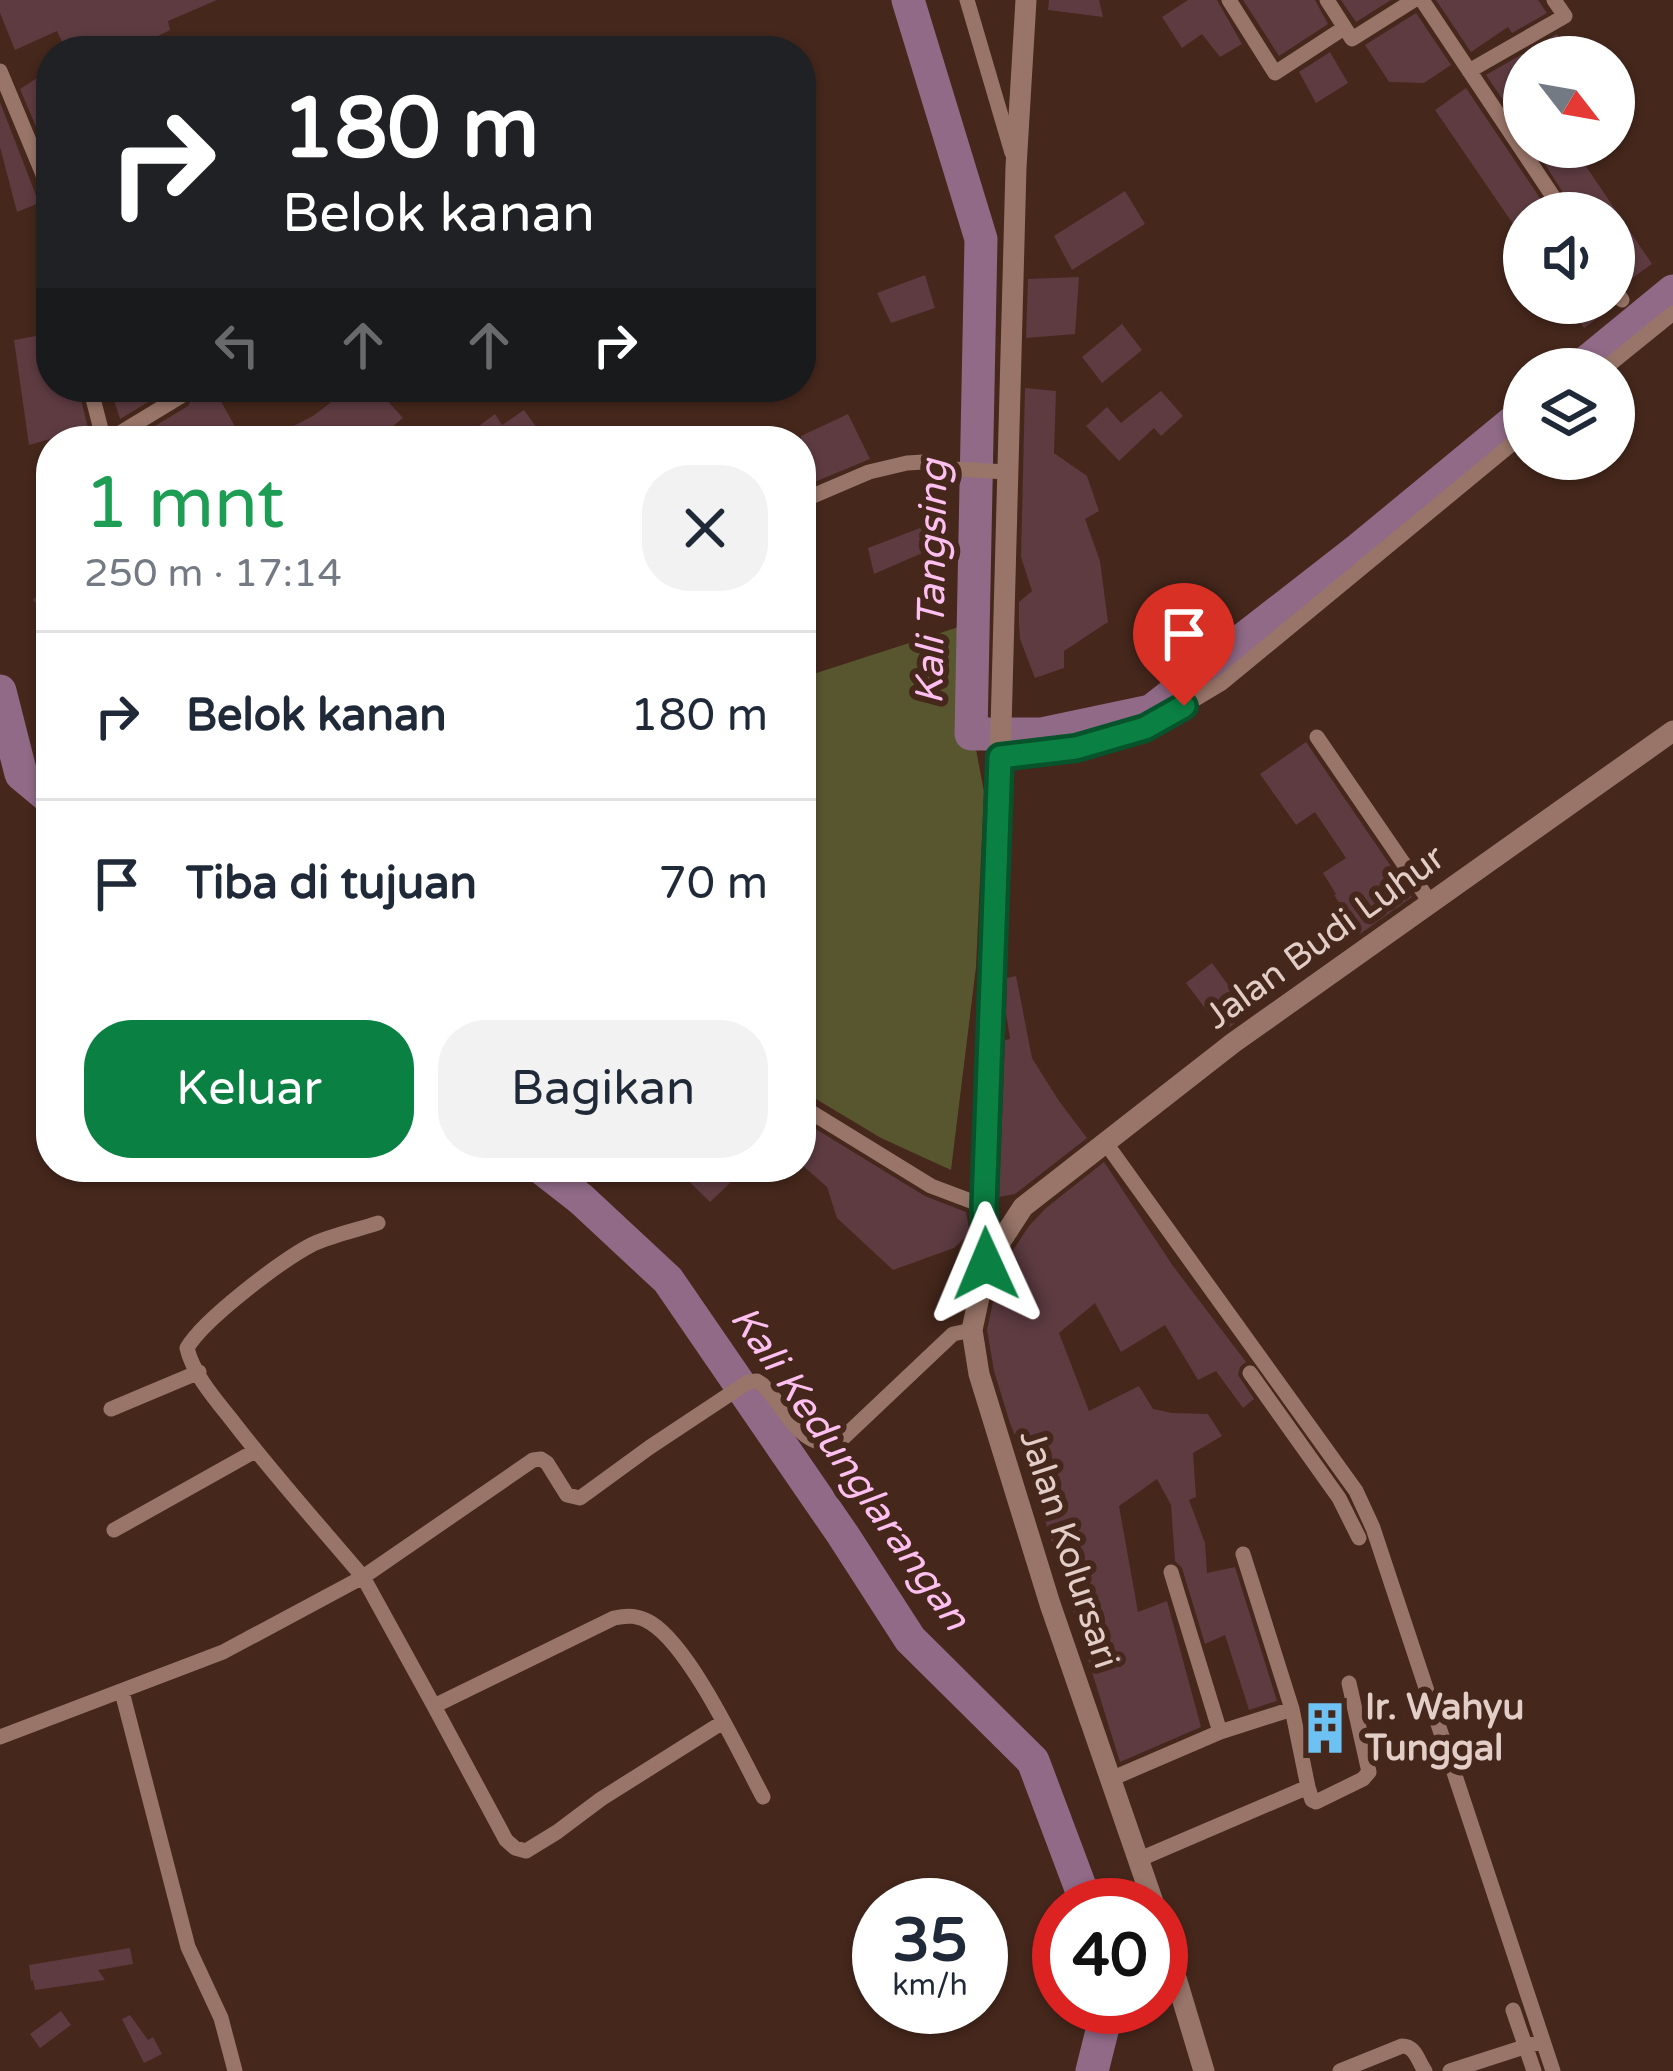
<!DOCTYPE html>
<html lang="id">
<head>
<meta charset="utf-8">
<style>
	body { margin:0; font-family:"Varela Round",sans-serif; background:#f2f2f3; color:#1f2937; height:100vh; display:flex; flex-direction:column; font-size:45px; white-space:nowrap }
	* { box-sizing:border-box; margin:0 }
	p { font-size:39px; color:#747a83 }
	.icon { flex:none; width:66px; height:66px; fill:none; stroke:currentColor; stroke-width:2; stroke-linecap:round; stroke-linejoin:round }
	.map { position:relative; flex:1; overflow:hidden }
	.drawer { position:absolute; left:36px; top:426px; width:780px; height:756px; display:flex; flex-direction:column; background:#fff; border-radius:48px; box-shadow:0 3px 9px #0004 }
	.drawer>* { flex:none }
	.hud { position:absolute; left:36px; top:36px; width:780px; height:366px; border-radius:48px; box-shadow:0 3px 9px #0004; background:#202124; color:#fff; overflow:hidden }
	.needle { width:78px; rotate:121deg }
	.controls { position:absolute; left:1503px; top:36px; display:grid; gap:24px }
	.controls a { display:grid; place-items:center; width:132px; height:132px; border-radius:50%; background:#fff; box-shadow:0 3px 9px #0004; font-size:60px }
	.speed { position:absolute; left:852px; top:1878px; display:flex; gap:24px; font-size:60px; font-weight:700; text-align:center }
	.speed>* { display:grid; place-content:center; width:156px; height:156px; border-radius:50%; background:#fff; box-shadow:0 3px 9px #0004; line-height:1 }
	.speed small { font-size:30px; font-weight:400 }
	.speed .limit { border:18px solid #d22; background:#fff; color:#111 }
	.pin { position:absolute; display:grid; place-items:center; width:102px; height:102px; color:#fff; margin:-123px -51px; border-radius:50% 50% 50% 0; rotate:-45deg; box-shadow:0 0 12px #0007 }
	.pin .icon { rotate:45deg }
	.me { position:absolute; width:132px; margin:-66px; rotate:359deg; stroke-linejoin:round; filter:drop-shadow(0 0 9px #0008) }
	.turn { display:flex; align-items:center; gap:42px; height:252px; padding:0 48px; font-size:54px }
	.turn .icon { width:156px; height:156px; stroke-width:2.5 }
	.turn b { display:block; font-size:84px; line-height:102px }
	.lanes { display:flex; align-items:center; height:114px; padding:0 48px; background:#0003; justify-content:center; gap:60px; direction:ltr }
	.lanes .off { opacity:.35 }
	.round { display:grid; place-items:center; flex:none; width:126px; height:126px; border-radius:48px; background:#f2f2f3 }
	.overview { display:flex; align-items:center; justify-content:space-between; height:204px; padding:0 48px }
	h1 { font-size:72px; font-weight:600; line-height:90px; color:#1e9e55 }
	.button { display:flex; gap:24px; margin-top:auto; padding:24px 48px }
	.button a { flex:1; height:138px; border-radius:48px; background:#0b8043; color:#fff; font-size:48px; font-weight:600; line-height:138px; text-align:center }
	.button a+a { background:#f2f2f3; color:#1f2937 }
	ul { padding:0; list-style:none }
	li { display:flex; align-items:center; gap:36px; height:168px; padding:0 48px; border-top:3px solid #e0e1e3 }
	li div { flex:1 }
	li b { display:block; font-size:45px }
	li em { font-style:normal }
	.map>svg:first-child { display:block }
	.green { fill:#57562e }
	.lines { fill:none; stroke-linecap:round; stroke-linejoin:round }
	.river { stroke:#906a87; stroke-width:33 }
	.building { fill:#5d3b41 }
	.street { stroke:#997569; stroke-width:15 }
	.secondary { stroke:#997569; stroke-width:21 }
	.route-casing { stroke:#07532c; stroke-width:30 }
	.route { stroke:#0b8043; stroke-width:21 }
	.labels { text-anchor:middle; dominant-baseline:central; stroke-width:12; stroke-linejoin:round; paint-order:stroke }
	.street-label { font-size:36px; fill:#e2cec7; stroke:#45271c }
	.poi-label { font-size:36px; font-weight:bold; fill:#e2cec7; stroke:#45271c; text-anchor:start }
	.water-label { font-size:39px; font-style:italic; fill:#fdbfef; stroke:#45271c }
</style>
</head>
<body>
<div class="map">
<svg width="1673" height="2071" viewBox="0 0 1673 2071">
	<rect width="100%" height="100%" fill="#45271c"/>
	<path class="green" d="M974 622 972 728 984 792 976 967 951 1170 881 1138 801 1090V678Z"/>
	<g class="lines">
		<path class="river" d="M908 0 981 239 971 734H1042L1151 711 1359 549 1524 413
			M1578 369 1673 291
			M0 691 21 774 51 799
			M540 1167 581 1199 668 1280 843 1535 910 1639 1033 1761 1087 1905
			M1092 2071 1108 2007"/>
	</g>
	<path class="building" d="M0 0H217L168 21 170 30 150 40 155 51H66L57 31 15 50 0 13Z
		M1049 0H1099L1103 17 1048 10Z
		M1188 0H1217L1242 44 1220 57 1202 34 1182 48 1162 17Z
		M1243 0H1315L1328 24 1279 56Z
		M1341 0H1391L1356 22Z
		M1436 0H1538L1547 13 1512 33 1508 27 1471 52Z
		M1416 13 1451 65 1424 83 1389 82 1365 45Z
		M1557 34 1572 57H1524V131L1486 75Z
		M1330 52 1348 83 1316 103 1299 72Z
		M51 69V162L20 89Z
		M1466 88 1550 213H1524V240L1435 110Z
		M0 102 39 203 17 212 0 147Z
		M1534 147H1573L1652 264 1625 283 1614 276V213H1576Z
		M1125 191 1145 224 1072 270 1054 236Z
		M925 275 935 308 891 323 877 293Z
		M1079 277 1075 334 1026 338 1028 279Z
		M39 286 51 287V387H78L88 428 29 445 14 340 36 336Z
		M1567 303H1610L1612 307 1584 328Z
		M1122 324 1142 350 1102 383 1082 357Z
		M110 387H173L120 419Z
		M189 387H213L243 441H130L188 406 193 397Z
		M351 387H375L403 418 374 441H264L313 416Z
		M1025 388 1056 391 1054 453 1087 476 1099 511 1085 519 1100 561 1108 622 1064 651V668L1035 678 1020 639 1019 623V602L1032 591 1021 557Z
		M1161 391 1183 416 1161 436 1154 428 1119 461 1086 426 1107 407 1121 423Z
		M524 410 537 428 520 441H459L495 414 502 425Z
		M848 414 870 459 807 485 801 473V436Z
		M946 518 950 541 874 574 868 548Z
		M51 581V623L33 600Z
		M1306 742 1412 897 1360 934 1334 895 1336 894 1323 873 1346 858 1315 812 1296 825 1260 774Z
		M1212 963 1249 1013 1223 1032 1186 983Z
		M1016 976 1032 1058 1059 1101 1087 1138 1015 1194 999 1197 1005 1040 1010 1039 1006 1013 1007 978Z
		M801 1120 925 1196 966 1212 970 1233 954 1248 893 1270 837 1218 827 1187 801 1164Z
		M1104 1162 1173 1266 1246 1362 1240 1367 1238 1375 1254 1399 1243 1408 1216 1371 1198 1380 1165 1325 1121 1352 1095 1303 1059 1333 1089 1411 1139 1386 1153 1409 1172 1413 1208 1414 1222 1436 1193 1453 1196 1497 1189 1500 1205 1543 1207 1573 1235 1567 1277 1701 1249 1710 1225 1635 1205 1644 1182 1568 1175 1561 1171 1505 1157 1479 1119 1506 1138 1612 1167 1601 1201 1727 1120 1762 1034 1485 1010 1423 994 1371 987 1330 1000 1270 1029 1226 1046 1208Z
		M674 1167H747L710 1202Z
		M1331 1713 1339 1736 1316 1745 1310 1730 1319 1726 1316 1718Z
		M130 1948 133 1964 98 1970 105 1980 35 1990 33 1980 31 1981 29 1965Z
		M61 2011 71 2025 40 2048 30 2034Z
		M130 2015 148 2040 153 2037 162 2054 144 2063 122 2019Z"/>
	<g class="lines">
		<path class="street" d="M967 0 1012 153
			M1229 0 1275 73 1344 28
			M1327 0 1352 39 1414 0
			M1422 0 1564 213
			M0 71 42 172 51 201
			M1469 71 1565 16 1554 0
			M1614 288 1622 300
			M1604 369 1673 313
			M90 387 104 441
			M107 441 181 396
			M801 501 869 472 907 463 924 462 953 469 1007 472
			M1317 737 1430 902
			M1000 757 1076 748 1145 729 1222 683 1524 434
			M801 1106 931 1186 984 1206
			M1105 1142 1356 1491 1373 1528 1553 2071
			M378 1223C357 1230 333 1235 313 1244 282 1260 204 1319 187 1348 193 1374 215 1399 231 1419 273 1474 319 1525 363 1577L533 1460 541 1459 547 1463 567 1495 580 1498 650 1447 748 1382 757 1381 763 1385C785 1407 805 1459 843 1438L953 1334 972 1330
			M1250 1373 1339 1498 1359 1538
			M111 1409 199 1372
			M114 1530 255 1451
			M1171 1572 1220 1732
			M122 1692 188 1947 221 2018 235 2071
			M434 1706 506 1840 515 1848 526 1851 557 1832 601 1799 723 1722
			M0 1737 223 1652 363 1577 434 1706 614 1618C628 1615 638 1615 651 1623 691 1648 739 1752 763 1797
			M1111 1779 1220 1732 1292 1709
			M1308 1787 1312 1800 1316 1802 1363 1779 1369 1772 1349 1683
			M1140 1859 1308 1787 1292 1709 1243 1554
			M1513 2010 1534 2071
			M1340 2071 1402 2046C1416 2046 1418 2062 1425 2071
			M1450 2071 1543 2041"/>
		<path class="secondary" d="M1026 0 1016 167 1001 728 984 1206 986 1264 972 1330 979 1374 1050 1604 1154 1905
			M986 1264 1023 1207 1233 1043 1673 731
			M1161 1928 1204 2071"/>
	</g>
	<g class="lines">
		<g class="route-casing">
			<path id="route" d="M986 1264 984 1206 1000 757 1076 748 1145 728 1184 706"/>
		</g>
		<use href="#route" class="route"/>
	</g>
	<defs>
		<g id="building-bare" transform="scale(4.14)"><path d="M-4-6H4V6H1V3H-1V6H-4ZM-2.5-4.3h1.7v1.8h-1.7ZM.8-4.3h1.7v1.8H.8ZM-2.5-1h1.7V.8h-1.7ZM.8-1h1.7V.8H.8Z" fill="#6ec2f3" stroke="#45271c" stroke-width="2.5" paint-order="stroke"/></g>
	</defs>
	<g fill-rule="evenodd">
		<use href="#building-bare" x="1325" y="1728"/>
	</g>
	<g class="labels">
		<g class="street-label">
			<text transform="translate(1325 937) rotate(-36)">Jalan Budi Luhur</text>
			<text transform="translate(1069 1549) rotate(72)">Jalan Kolursari</text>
		</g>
		<g class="poi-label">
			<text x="1365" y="1707">Ir. Wahyu<tspan x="1365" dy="41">Tunggal</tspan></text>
		</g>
		<g class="water-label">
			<text transform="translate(932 582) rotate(-89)">Kali Tangsing</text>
			<text transform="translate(850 1468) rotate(55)">Kali Kedunglarangan</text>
		</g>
	</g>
</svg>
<div class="controls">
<a><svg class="needle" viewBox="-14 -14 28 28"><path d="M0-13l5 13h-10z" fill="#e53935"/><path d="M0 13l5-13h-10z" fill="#747a83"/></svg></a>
<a><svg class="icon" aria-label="sound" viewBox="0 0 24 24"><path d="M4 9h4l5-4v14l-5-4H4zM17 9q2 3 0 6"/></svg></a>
<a><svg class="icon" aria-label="layers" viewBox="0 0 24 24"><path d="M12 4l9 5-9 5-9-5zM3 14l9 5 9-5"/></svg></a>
</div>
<div class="speed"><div>35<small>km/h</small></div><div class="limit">40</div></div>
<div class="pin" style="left:1184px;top:706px;background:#d93025"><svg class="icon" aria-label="arrive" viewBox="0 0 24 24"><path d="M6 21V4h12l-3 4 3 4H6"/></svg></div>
<svg class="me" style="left:986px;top:1264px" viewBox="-20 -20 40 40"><path d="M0-17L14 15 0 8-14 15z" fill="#0b8043" stroke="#fff" stroke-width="4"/></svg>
<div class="hud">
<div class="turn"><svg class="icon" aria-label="right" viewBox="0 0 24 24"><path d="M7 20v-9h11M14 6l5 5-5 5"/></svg><div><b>180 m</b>Belok kanan</div></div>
<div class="lanes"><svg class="icon off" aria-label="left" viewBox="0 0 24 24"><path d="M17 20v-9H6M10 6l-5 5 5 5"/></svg><svg class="icon off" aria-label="ahead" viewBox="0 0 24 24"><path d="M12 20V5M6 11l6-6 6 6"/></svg><svg class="icon off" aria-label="ahead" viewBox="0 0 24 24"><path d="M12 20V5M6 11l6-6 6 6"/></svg><svg class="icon" aria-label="right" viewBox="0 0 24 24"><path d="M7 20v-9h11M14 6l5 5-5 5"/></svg></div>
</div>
<section class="drawer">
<div class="overview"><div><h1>1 mnt</h1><p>250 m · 17:14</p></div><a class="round"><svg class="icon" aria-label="close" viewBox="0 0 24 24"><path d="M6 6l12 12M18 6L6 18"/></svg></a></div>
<ul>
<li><svg class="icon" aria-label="right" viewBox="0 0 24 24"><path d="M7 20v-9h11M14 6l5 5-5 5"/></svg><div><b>Belok kanan</b></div><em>180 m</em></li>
<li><svg class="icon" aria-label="arrive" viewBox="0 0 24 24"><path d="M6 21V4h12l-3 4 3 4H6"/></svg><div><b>Tiba di tujuan</b></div><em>70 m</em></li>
</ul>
<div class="button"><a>Keluar</a><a>Bagikan</a></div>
</section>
</div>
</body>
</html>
